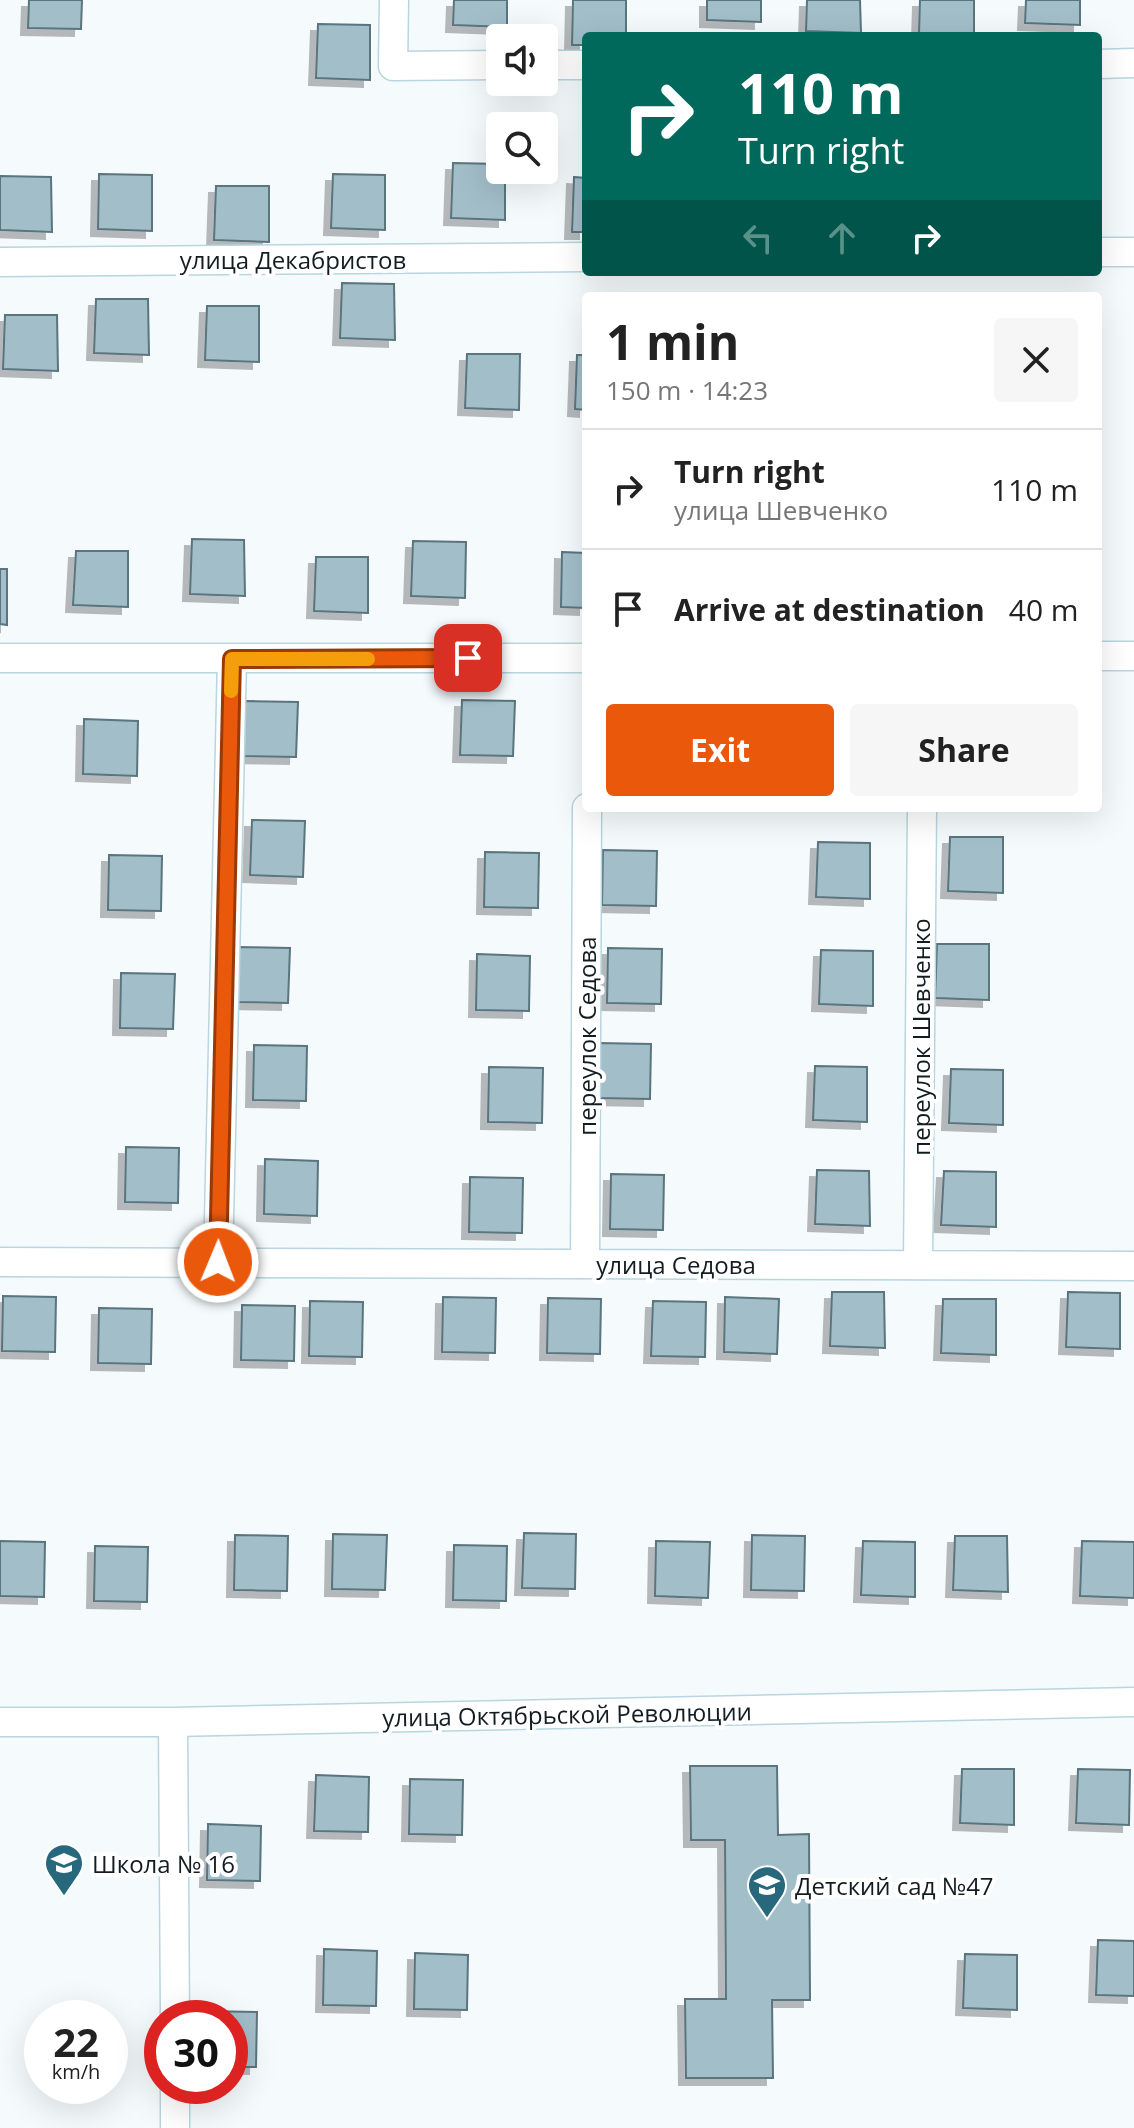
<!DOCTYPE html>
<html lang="en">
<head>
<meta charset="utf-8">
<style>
	body { margin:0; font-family:"Open Sans",sans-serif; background:#f6f6f6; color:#222; height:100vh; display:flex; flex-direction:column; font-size:30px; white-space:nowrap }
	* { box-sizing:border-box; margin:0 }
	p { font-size:26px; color:#767676 }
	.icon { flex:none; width:44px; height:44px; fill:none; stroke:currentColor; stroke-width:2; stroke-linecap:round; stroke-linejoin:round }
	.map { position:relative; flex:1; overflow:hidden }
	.drawer { position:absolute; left:582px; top:292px; width:520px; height:520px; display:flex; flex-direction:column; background:#fff; border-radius:8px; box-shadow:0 8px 32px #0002 }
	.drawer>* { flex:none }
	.banner { position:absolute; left:582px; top:32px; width:520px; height:244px; border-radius:8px; box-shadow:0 8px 32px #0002; background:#00695c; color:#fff; overflow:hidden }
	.buttons { position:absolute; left:486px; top:24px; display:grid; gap:16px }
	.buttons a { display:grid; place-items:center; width:72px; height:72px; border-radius:8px; background:#fff; box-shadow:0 8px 32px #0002; font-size:40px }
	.speed { position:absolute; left:24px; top:2000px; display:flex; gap:16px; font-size:40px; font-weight:700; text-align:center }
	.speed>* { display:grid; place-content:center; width:104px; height:104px; border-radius:50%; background:#fff; box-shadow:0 8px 32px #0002; line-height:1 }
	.speed small { font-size:20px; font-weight:400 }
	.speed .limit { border:12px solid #d22; background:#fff; color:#111 }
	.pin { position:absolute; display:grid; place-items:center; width:68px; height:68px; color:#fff; margin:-34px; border-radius:16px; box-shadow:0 4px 12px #0006 }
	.me { position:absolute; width:88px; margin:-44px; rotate:1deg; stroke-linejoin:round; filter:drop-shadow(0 0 6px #0008) }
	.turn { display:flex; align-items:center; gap:28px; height:168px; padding:0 24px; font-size:36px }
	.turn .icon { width:104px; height:104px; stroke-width:2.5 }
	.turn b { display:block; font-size:56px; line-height:68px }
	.lanes { display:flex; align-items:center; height:76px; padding:0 24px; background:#0003; justify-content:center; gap:40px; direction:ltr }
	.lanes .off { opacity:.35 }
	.round { display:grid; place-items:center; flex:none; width:84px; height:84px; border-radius:8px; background:#f6f6f6 }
	.headline { display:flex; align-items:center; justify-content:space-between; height:136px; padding:0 24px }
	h1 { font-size:48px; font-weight:700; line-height:60px }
	.button { display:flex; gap:16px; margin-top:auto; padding:16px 24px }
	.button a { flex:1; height:92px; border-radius:8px; background:#ea580c; color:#fff; font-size:32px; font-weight:700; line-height:92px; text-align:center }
	.button a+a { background:#f6f6f6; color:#222 }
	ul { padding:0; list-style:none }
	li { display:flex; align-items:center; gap:24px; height:120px; padding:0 24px; border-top:2px solid #e0e0e0 }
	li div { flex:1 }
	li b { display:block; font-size:30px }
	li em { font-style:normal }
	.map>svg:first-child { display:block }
	.building { fill:#a2bec9; stroke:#5a747e; stroke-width:2; filter:url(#shadow) }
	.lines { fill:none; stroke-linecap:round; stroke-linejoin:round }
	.street-casing { stroke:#b8d5e0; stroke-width:31 }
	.street { stroke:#fff; stroke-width:28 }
	.route-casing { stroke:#983908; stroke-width:20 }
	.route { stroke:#ea580c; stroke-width:14 }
	.slow { stroke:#f59e0b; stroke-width:14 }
	.labels { text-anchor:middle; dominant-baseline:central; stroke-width:8; stroke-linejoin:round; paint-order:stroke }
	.street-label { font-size:24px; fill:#131d21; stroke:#fff }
	.poi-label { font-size:24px; fill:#131d21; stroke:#fff; text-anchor:start }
</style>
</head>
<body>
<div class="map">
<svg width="1134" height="2128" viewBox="0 0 1134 2128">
	<defs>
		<filter id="shadow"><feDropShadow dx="-7" dy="7" stdDeviation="0" flood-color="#0004"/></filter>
	</defs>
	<rect width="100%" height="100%" fill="#f5fbfd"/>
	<path class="building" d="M29 0H82L81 29 28 28Z
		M454 0H507V27L453 25Z
		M573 0H626V36H586V45H572Z
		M707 0H761V22L707 20Z
		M807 0H860L861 33 806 31Z
		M920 0H974V35L919 33Z
		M1026 0H1080V25L1025 23Z
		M318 24 370 25V80L316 78Z
		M453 163 500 164V170H505V220L451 218Z
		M99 174 152 175V231L98 229Z
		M333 174 385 175V230L331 228Z
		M0 176 51 177 52 232 0 230Z
		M574 177 586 178V232H572Z
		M216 186H269V242L214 240Z
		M342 283 394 284 395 340 340 338Z
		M96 299H148L149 355 94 353Z
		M207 306H259V362L205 360Z
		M5 315H57L58 371 3 369Z
		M467 354H520L519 410 465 408Z
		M577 355H586V410L575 409Z
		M192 539 244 540 245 596 190 594Z
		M413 541 466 542 465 598 411 596Z
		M76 551H128V607L73 605Z
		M562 552 586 553V608L561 607Z
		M316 557H368V613L314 611Z
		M0 569H7V625L0 624Z
		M462 700 515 701 513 756 460 755Z
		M245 701 298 702 296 757 243 756Z
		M84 719 138 721 137 776 83 774Z
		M252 820 305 821 303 877 250 875Z
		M950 837H1003V893L948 891Z
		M818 842 870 843V899L816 897Z
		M603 850 657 851 656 906 602 905Z
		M485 852 539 853 538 908 484 907Z
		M109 855 162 856 161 911 108 910Z
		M937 944H989V1000L935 998Z
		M237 947 290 948 288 1003 235 1002Z
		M608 948 662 949 661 1004 607 1003Z
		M821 950 873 951V1006L819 1004Z
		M477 954 530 956 529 1011 476 1010Z
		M121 973 175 974 173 1029 120 1028Z
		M598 1043 651 1044 650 1099 597 1098Z
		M254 1045 307 1046 306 1101 253 1100Z
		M815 1066 867 1067V1122L813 1120Z
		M489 1067 543 1068 542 1123 488 1122Z
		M951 1069 1003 1070V1125L949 1123Z
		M126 1147 179 1148 178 1203 125 1202Z
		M265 1159 318 1161 317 1216 264 1214Z
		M817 1170 869 1171 870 1226 815 1224Z
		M944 1171 996 1172V1227L941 1225Z
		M611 1174 664 1175 663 1230 610 1229Z
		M470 1177 523 1178 522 1233 469 1232Z
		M832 1292H884L885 1348 830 1346Z
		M1068 1292 1120 1293V1349L1066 1347Z
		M3 1296 56 1297 55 1352 2 1351Z
		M443 1297 496 1298 495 1353 442 1352Z
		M725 1297 779 1299 777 1354 724 1352Z
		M548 1298 601 1299 600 1354 547 1353Z
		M943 1299H996V1355L941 1353Z
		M310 1301 363 1302 362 1357 309 1356Z
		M653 1301 706 1302 705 1357 651 1356Z
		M242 1305 295 1306 294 1361 241 1360Z
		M99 1308 152 1309 151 1364 98 1363Z
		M524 1533 576 1534 575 1589 522 1588Z
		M333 1534 387 1535 385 1590 332 1589Z
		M235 1535 288 1536 287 1591 234 1590Z
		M752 1535 805 1536 804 1591 751 1590Z
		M955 1536H1007L1008 1592 953 1590Z
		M0 1541 45 1542 44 1597 0 1596Z
		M656 1541 710 1542 708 1598 655 1596Z
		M863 1541 915 1542V1597L861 1595Z
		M1082 1541 1134 1542V1598L1080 1596Z
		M454 1545 507 1546 506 1601 453 1600Z
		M95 1546 148 1547 147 1602 94 1601Z
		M690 1766H777L778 1835 809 1834 810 2000H772L773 2078H686L685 1999H726L725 1840H691Z
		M962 1769H1014V1825L960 1823Z
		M1078 1769 1130 1770 1129 1825 1076 1823Z
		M316 1775 369 1777 368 1832 314 1831Z
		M410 1779 463 1780 462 1835 409 1834Z
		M208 1824 261 1826 260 1881 207 1880Z
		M1098 1940 1134 1941V1996L1096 1995Z
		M324 1949 377 1951 376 2006 323 2005Z
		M415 1953 468 1955 467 2010 414 2009Z
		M965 1954 1017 1955V2010L963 2008Z
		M204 2011 257 2012 256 2067H230V2018H204Z"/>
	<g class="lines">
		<g class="street-casing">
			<path id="street" d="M394 0 393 66 500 65
				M1098 64 1134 63
				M544 65H586
				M1098 252H1134
				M0 262 586 257
				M1098 656H1134
				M0 658H586
				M0 1262 1134 1266
				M218 1262 232 659
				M585 1264 587 808
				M918 1265 922 808
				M0 1722H173L1134 1702
				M173 1722 175 2018
				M175 2086V2128"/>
		</g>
		<use href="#street" class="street"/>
	</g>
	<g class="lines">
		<g class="route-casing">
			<path id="route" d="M218 1262 232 659 468 658"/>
		</g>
		<use href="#route" class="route"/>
		<path class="slow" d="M231 691 232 659H368"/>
	</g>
	<defs>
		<g id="school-pin" transform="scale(2)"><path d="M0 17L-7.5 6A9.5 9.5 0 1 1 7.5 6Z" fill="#28687d" stroke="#fff"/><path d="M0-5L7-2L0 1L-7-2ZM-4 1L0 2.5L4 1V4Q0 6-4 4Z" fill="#fff"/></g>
	</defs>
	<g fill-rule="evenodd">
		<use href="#school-pin" x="64" y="1863"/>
		<use href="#school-pin" x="767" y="1885"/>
	</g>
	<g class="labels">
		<g class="street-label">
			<text x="293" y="259">улица Декабристов</text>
			<text transform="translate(586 1036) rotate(-90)">переулок Седова</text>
			<text transform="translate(920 1037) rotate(-90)">переулок Шевченко</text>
			<text x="676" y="1264">улица Седова</text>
			<text transform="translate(567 1714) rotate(-1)">улица Октябрьской Революции</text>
		</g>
		<g class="poi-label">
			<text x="92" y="1863">Школа № 16</text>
			<text x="795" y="1885">Детский сад №47</text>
		</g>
	</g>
</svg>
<div class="buttons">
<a><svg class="icon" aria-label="sound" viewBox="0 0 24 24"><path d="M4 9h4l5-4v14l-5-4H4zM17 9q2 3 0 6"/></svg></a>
<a><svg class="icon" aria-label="search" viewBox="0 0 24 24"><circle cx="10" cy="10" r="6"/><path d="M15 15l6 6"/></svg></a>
</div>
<div class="speed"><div>22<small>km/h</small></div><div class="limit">30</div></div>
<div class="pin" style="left:468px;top:658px;background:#d93025"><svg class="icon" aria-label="arrive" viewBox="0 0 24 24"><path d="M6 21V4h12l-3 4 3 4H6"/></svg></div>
<svg class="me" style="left:218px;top:1262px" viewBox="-20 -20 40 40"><circle r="17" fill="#ea580c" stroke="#fff" stroke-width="3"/><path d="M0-11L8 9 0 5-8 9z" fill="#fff"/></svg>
<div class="banner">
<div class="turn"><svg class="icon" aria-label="right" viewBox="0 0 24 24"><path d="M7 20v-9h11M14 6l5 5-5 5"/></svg><div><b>110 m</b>Turn right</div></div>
<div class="lanes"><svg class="icon off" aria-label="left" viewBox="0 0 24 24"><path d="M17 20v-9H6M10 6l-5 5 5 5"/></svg><svg class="icon off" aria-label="ahead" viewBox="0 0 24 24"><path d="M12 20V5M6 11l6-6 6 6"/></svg><svg class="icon" aria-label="right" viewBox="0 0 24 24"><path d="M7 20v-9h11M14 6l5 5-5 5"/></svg></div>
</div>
<section class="drawer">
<div class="headline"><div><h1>1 min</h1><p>150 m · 14:23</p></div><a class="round"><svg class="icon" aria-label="close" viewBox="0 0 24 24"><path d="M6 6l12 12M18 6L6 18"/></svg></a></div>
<ul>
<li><svg class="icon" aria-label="right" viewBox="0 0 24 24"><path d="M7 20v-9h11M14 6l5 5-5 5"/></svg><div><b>Turn right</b><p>улица Шевченко</p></div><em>110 m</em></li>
<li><svg class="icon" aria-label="arrive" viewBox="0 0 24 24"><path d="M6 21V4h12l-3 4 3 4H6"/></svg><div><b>Arrive at destination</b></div><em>40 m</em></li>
</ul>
<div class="button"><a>Exit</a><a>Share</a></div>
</section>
</div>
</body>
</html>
